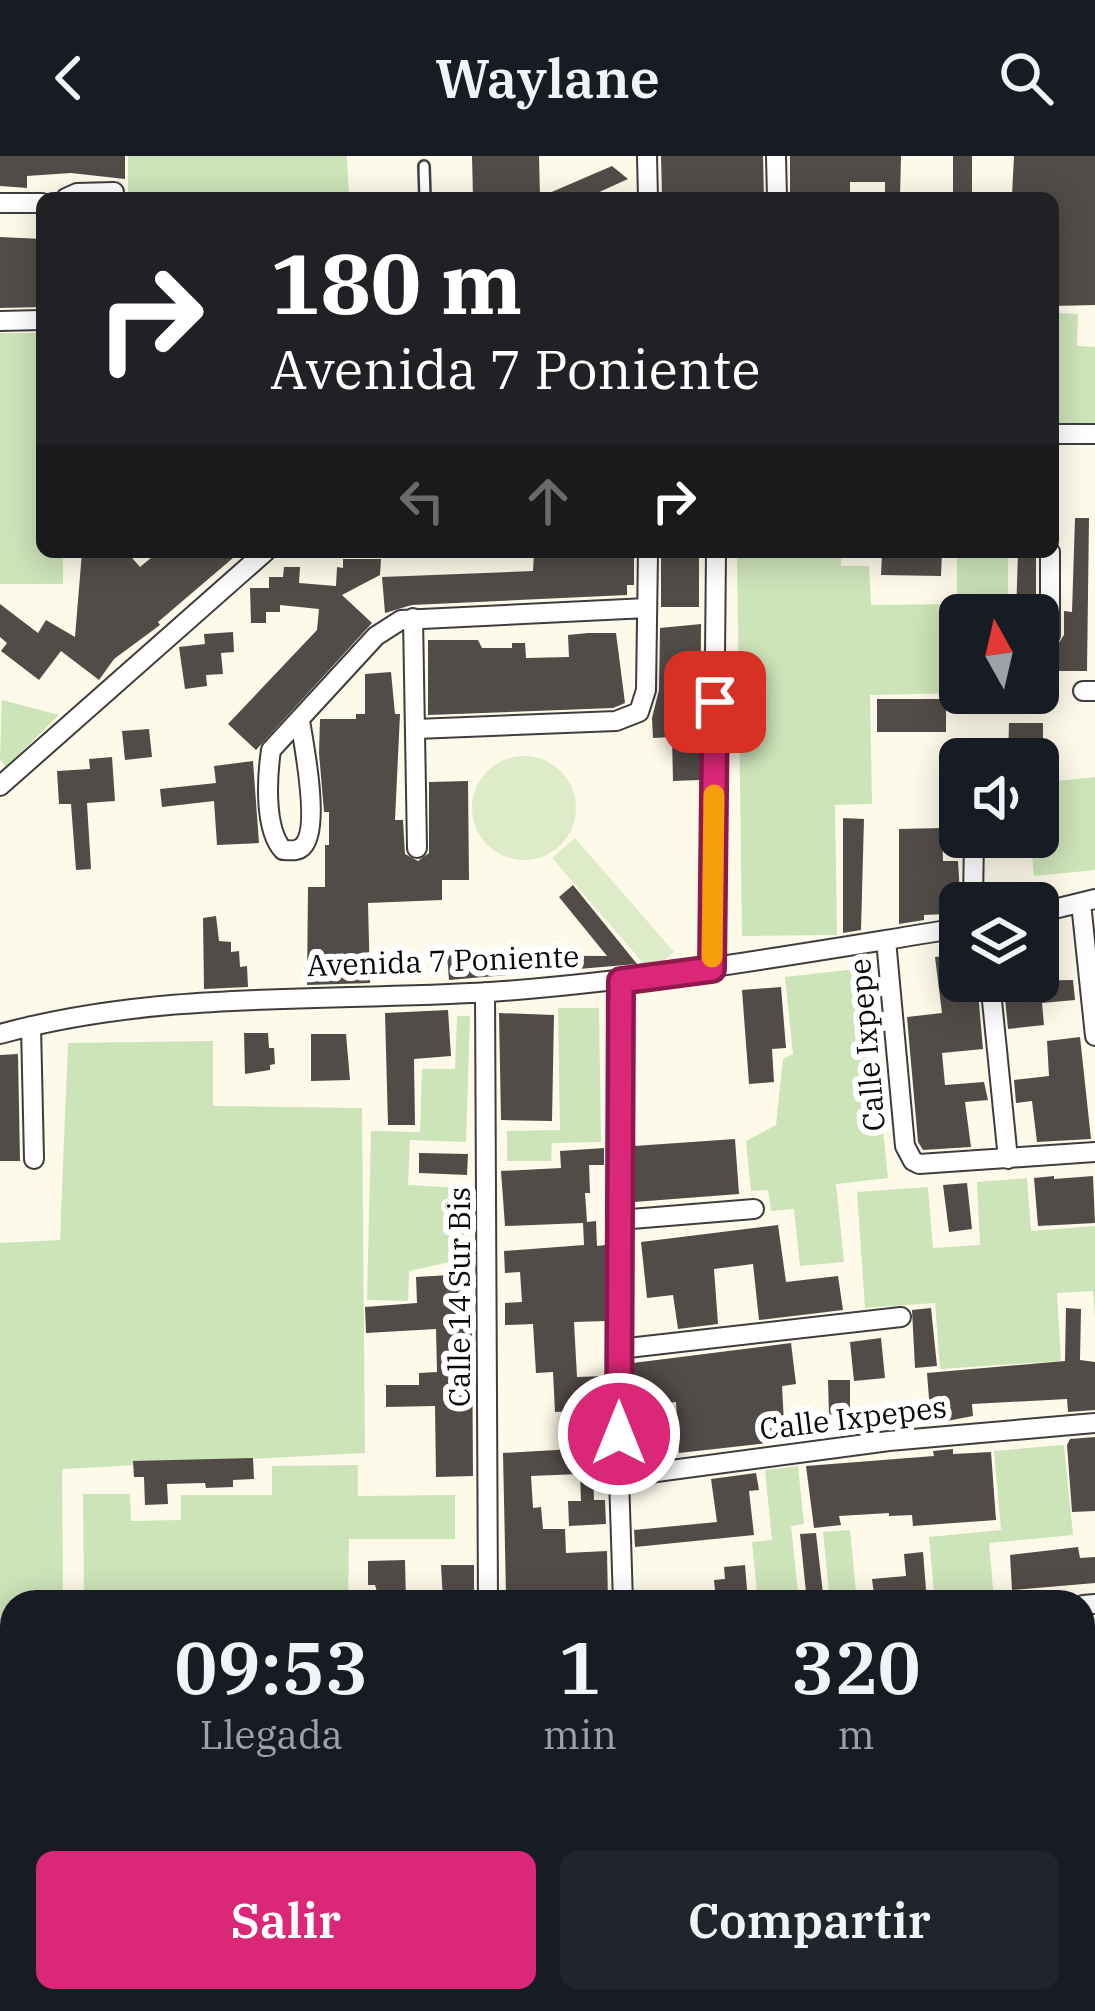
<!DOCTYPE html>
<html lang="es">
<head>
<meta charset="utf-8">
<style>
	body { margin:0; font-family:"IBM Plex Serif",serif; background:#20242c; color:#f1f3f6; height:100vh; display:flex; flex-direction:column; font-size:45px; white-space:nowrap }
	* { box-sizing:border-box; margin:0 }
	p { font-size:39px; color:#9ea1a6 }
	.icon { flex:none; width:66px; height:66px; fill:none; stroke:currentColor; stroke-width:2; stroke-linecap:round; stroke-linejoin:round }
	.map { position:relative; flex:1; overflow:hidden }
	.sheet { position:absolute; left:0px; top:1434px; width:1095px; height:423px; display:flex; flex-direction:column; background:#171b24; border-radius:36px 36px 0 0; box-shadow:0 6px 30px #0003 }
	.sheet>* { flex:none }
	.hud { position:absolute; left:36px; top:36px; width:1023px; height:366px; border-radius:18px; box-shadow:0 6px 30px #0003; background:#202124; color:#fff; overflow:hidden }
	.needle { width:78px; rotate:352deg }
	.tools { position:absolute; left:939px; top:438px; display:grid; gap:24px }
	.tools a { display:grid; place-items:center; width:120px; height:120px; border-radius:18px; background:#171b24; box-shadow:0 6px 30px #0003; font-size:60px }
	.pin { position:absolute; display:grid; place-items:center; width:102px; height:102px; color:#fff; margin:-51px; border-radius:24px; box-shadow:0 6px 18px #0006 }
	.me { position:absolute; width:132px; margin:-66px; rotate:0deg; stroke-linejoin:round; filter:drop-shadow(0 0 9px #0008) }
	.turn { display:flex; align-items:center; gap:42px; height:252px; padding:0 36px; font-size:54px }
	.turn .icon { width:156px; height:156px; stroke-width:2.5 }
	.turn b { display:block; font-size:84px; line-height:102px }
	.lanes { display:flex; align-items:center; height:114px; padding:0 36px; background:#0003; justify-content:center; gap:60px; direction:ltr }
	.lanes .off { opacity:.35 }
	.eta { display:flex; justify-content:space-evenly; align-items:center; height:204px; text-align:center }
	.eta b { font-size:72px; font-weight:600; line-height:84px }
	.primary-button { display:flex; gap:24px; margin-top:auto; padding:24px 36px }
	.primary-button a { flex:1; height:138px; border-radius:18px; background:#db2777; color:#fff; font-size:48px; font-weight:600; line-height:138px; text-align:center }
	.primary-button a+a { background:#20242c; color:#f1f3f6 }
	header { display:flex; justify-content:space-between; align-items:center; height:156px; padding:0 36px; background:#171b24; font-size:54px; font-weight:600 }
	.map>svg:first-child { display:block }
	.green { fill:#cde3b8 }
	.pitch { fill:#deebc9 }
	.building { fill:#524c48 }
	.lines { fill:none; stroke-linecap:round; stroke-linejoin:round }
	.service-casing { stroke:#3e3e3e; stroke-width:14 }
	.minor-casing { stroke:#3e3e3e; stroke-width:22 }
	.service { stroke:#fff; stroke-width:9 }
	.minor { stroke:#fff; stroke-width:18 }
	.route-casing { stroke:#8e194d; stroke-width:30 }
	.route { stroke:#db2777; stroke-width:21 }
	.slow { stroke:#f59e0b; stroke-width:21 }
	.labels { text-anchor:middle; dominant-baseline:central; stroke-width:12; stroke-linejoin:round; paint-order:stroke }
	.street-label { font-size:30px; fill:#0b0b0b; stroke:#fff }
</style>
</head>
<body>
<header><svg class="icon" aria-label="back" viewBox="0 0 24 24"><path d="M15 5l-7 7 7 7"/></svg>Waylane<svg class="icon" aria-label="search" viewBox="0 0 24 24"><circle cx="10" cy="10" r="6"/><path d="M15 15l6 6"/></svg></header>
<div class="map">
<svg width="1095" height="1855" viewBox="0 0 1095 1855">
	<rect width="100%" height="100%" fill="#fdfaea"/>
	<path class="green" d="M128 0H347L349 42H128Z
		M1053 157 1078 158 1077 190 1095 191V268L1053 267Z
		M0 177H42V396H63V428H0Z
		M737 396H841V410H869L871 449 957 448V396H1008V459H960V537H968L870 539 872 648 835 649 837 779 742 780Z
		M2 544 59 559 6 611 0 603Z
		M1095 621V714L1034 720 1030 681H1038V627Z
		M866 812 888 1022 836 1028 844 1106 800 1110 794 1053 771 1055 768 1034 751 1035 746 985 776 969 783 903 793 898 785 821Z
		M558 852H599L601 986 552 987 551 1005H507V975L560 974Z
		M457 860H470L466 986 410 984 408 1029 465 1032 463 1103 409 1115 408 1145 367 1144 371 975 420 976 422 913H455Z
		M213 885V950L362 952 365 1297 62 1313 63 1446H12V1845H268V1855H0V1087L60 1084 68 887Z
		M1027 1022 1031 1075 1095 1070V1161L1093 1135 1057 1137 1061 1205 940 1213 935 1147 865 1152 857 1036 928 1031 933 1092 980 1089 977 1026Z
		M1064 1289 1073 1379 989 1387 994 1444 935 1446 929 1381 1001 1374 994 1295Z
		M358 1309V1340L455 1339V1383H349L348 1446H84L83 1338H130L131 1365 181 1364V1339H272V1310Z
		M798 1310 804 1368 791 1370 799 1446H758L752 1386 772 1384 765 1314Z
		M850 1374 857 1446H830L823 1376Z"/>
	<path class="pitch" d="M472 652a52 52 0 1 1 104 0a52 52 0 1 1-104 0Z
		M575 682 674 796 651 816 552 702Z"/>
	<path class="building" d="M0 0H125V23L71 17 27 20V32L0 30Z
		M472 0H539L540 41 612 10 628 23 586 42H473Z
		M661 0H763L764 42H662Z
		M790 0H901L900 42H885V26H850V42H790Z
		M953 0H972V40H953Z
		M1014 0H1095V149L1053 150V41L1012 39Z
		M0 81 42 83V151L0 152Z
		M1075 362H1089L1087 515H1056V491L1064 479V455L1072 456Z
		M82 396H127L140 411 158 396H240L158 466 160 469 114 503 99 524 61 495 39 524 1 495 7 487 0 481V448L38 477 46 464 75 481Z
		M534 396H634V429H627V439L412 449 385 457 382 421 533 415Z
		M661 396H699V451H661Z
		M882 396H942L941 420 881 419Z
		M1018 396H1036V459H1016Z
		M343 403H381L380 419 342 439 372 467 256 594 228 568 317 474 319 453 280 449V456H266V467H251L250 432H269V421H283L284 411H300L299 427 336 430 337 411 343 412Z
		M701 468 700 624 673 625 672 581 653 582 652 562 659 534 660 472Z
		M233 476 234 496 221 497 223 518 206 519 207 530 185 533 179 491 205 488 204 478Z
		M588 477H616L625 547 613 552 428 559V484H478L482 492H512V487H525L526 502 569 501 568 479Z
		M391 516 395 558H400L395 664H403L405 698 418 705 429 697V626L468 625 469 724H442V744L368 747 370 827 307 829 308 731H325V689H329V656H324L319 597 320 563H356V558H365V518Z
		M877 543H946V576H877Z
		M1009 567H1043V603H1008Z
		M149 573 152 601 125 604 122 575Z
		M112 601 115 645 87 647 91 713 76 714 71 648H59L57 615 90 613 89 603Z
		M253 605 259 687 217 689 214 645 162 651 160 633 216 627 214 610Z
		M843 662 864 663 861 774 843 777Z
		M942 672 943 705H958L960 739 945 740 946 758 924 759V764L899 768V673Z
		M573 729 637 808 449 824 447 799 607 800 559 741Z
		M216 760 219 785 231 786V796L239 795 240 811 247 810 248 831 204 833 203 762Z
		M960 798V825H977L983 893 942 897 945 929 984 926 988 944 965 946 971 991 923 994 918 986 907 861 942 857 935 801Z
		M1073 824 1075 844 1042 847 1044 869 1008 873 1004 831 1017 829V825Z
		M781 831 786 892 772 893 774 926 749 928 742 834Z
		M448 854 451 900 414 903 415 969H388L385 857Z
		M499 857 554 859 552 965 501 964Z
		M244 877H268L269 892H274L275 908 270 909V914L245 918Z
		M311 878H346L350 924 311 925Z
		M1080 881 1091 983 1037 986 1032 945 1016 947 1014 924 1049 920 1047 885Z
		M18 898 20 1005H0V899Z
		M735 983 739 1038 634 1046V990Z
		M604 992V1009H589L590 1037H585L587 1066 596 1065 597 1090 605 1089 606 1165 574 1166 577 1221 606 1220V1311H593L594 1344H605L606 1368 569 1370 568 1345H581L580 1318 531 1320 533 1352 541 1351 543 1373H565L566 1397 607 1395 608 1446H554L553 1436 506 1438 503 1297 574 1293 572 1255 555 1256 553 1216 536 1217 533 1168 505 1169V1147L522 1146 520 1116 505 1117 504 1095 584 1089 583 1067 505 1070 501 1015 561 1012 560 995Z
		M419 997 468 998 467 1019 419 1017Z
		M1054 1020V1023L1093 1020 1095 1067 1038 1070 1034 1022Z
		M967 1027 972 1073 949 1076 943 1029Z
		M778 1069 786 1126 838 1120 843 1154 759 1164 753 1108 714 1113 718 1168 678 1173 673 1139 647 1142 641 1086Z
		M467 1118 472 1170 473 1320 436 1321 435 1250 386 1251V1229H419V1217L437 1216 436 1173 366 1177 365 1151 417 1147 416 1121Z
		M931 1152 937 1210 915 1212 912 1154Z
		M1066 1152 1081 1153 1080 1204 1095 1206V1254L1068 1256 1067 1243 972 1248 973 1260 931 1268 927 1217 1065 1205Z
		M881 1182 885 1222 854 1225 850 1186Z
		M791 1187 796 1228 782 1230 785 1285 679 1297 676 1246 633 1251V1207Z
		M828 1224H850V1258L829 1259Z
		M1095 1281V1355L1072 1356 1067 1289 1070 1283Z
		M953 1293V1298L991 1296 996 1364 913 1370 912 1359 889 1360V1357L839 1360 841 1369 814 1372 806 1310 934 1300 933 1295Z
		M253 1302 254 1323 233 1324V1331L206 1332 205 1327 167 1328 168 1348 145 1349 144 1321H134L133 1305Z
		M756 1317 759 1334 749 1335 754 1379 635 1391 634 1374 717 1366 711 1323Z
		M816 1377 824 1446H807L800 1378Z
		M1078 1391 1080 1402 1095 1401V1427L1012 1434 1010 1399Z
		M923 1396 927 1446H875L872 1423 906 1420 904 1398Z
		M405 1404 406 1446H380L375 1429H368V1405Z
		M441 1409H474V1446H443Z
		M745 1409 748 1446H716L714 1424 725 1423 724 1411Z"/>
	<g class="lines">
		<g class="service-casing">
			<path id="service" d="M424 10 425 42"/>
		</g>
		<g class="minor-casing">
			<path id="minor" d="M647 0 648 42
				M776 0 777 42
				M66 42 77 37 114 36
				M0 47H42
				M0 165 42 164
				M1053 278H1095
				M413 462 417 692
				M1050 479V396
				M1083 535H1095
				M300 565C304 589 321 675 302 691 296 696 291 694 283 694 264 673 267 622 271 594L376 480 401 464 647 452
				M416 573 616 565 639 556 646 534 648 396
				M0 630 265 396
				M973 747 974 681
				M1081 747 1095 880
				M1038 757 1095 743
				M886 784 905 990 913 1005 919 1008 1095 996
				M712 813 716 396
				M621 825 619 1321 623 1446
				M990 825 1008 1003
				M485 836 488 1446
				M31 870 34 1003
				M0 878C160 834 326 846 490 836 648 825 803 797 960 772
				M619 1064 754 1053
				M619 1193 901 1161
				M619 1321 889 1285 1095 1267
				M1083 1449 1095 1448
				M1083 1587 1095 1586
				M1083 1690 1095 1689
				M1083 1782H1095
				M630 1845V1855
				M733 1845V1855"/>
		</g>
		<use href="#service" class="service"/>
		<use href="#minor" class="minor"/>
	</g>
	<g class="lines">
		<g class="route-casing">
			<path id="route" d="M619 1278 621 825 712 813 715 546"/>
		</g>
		<use href="#route" class="route"/>
		<path class="slow" d="M712 801 714 639"/>
	</g>
	<g class="labels">
		<g class="street-label">
			<text transform="translate(443 804) rotate(-2)">Avenida 7 Poniente</text>
			<text transform="translate(866 889) rotate(-95)">Calle Ixpepe</text>
			<text transform="translate(458 1141) rotate(-90)">Calle 14 Sur Bis</text>
			<text transform="translate(853 1261) rotate(-7)">Calle Ixpepes</text>
		</g>
	</g>
</svg>
<div class="tools">
<a><svg class="needle" viewBox="-14 -14 28 28"><path d="M0-13l5 13h-10z" fill="#e53935"/><path d="M0 13l5-13h-10z" fill="#9ea1a6"/></svg></a>
<a><svg class="icon" aria-label="sound" viewBox="0 0 24 24"><path d="M4 9h4l5-4v14l-5-4H4zM17 9q2 3 0 6"/></svg></a>
<a><svg class="icon" aria-label="layers" viewBox="0 0 24 24"><path d="M12 4l9 5-9 5-9-5zM3 14l9 5 9-5"/></svg></a>
</div>
<div class="pin" style="left:715px;top:546px;background:#d93025"><svg class="icon" aria-label="arrive" viewBox="0 0 24 24"><path d="M6 21V4h12l-3 4 3 4H6"/></svg></div>
<svg class="me" style="left:619px;top:1278px" viewBox="-20 -20 40 40"><circle r="17" fill="#db2777" stroke="#fff" stroke-width="3"/><path d="M0-11L8 9 0 5-8 9z" fill="#fff"/></svg>
<div class="hud">
<div class="turn"><svg class="icon" aria-label="right" viewBox="0 0 24 24"><path d="M7 20v-9h11M14 6l5 5-5 5"/></svg><div><b>180 m</b>Avenida 7 Poniente</div></div>
<div class="lanes"><svg class="icon off" aria-label="left" viewBox="0 0 24 24"><path d="M17 20v-9H6M10 6l-5 5 5 5"/></svg><svg class="icon off" aria-label="ahead" viewBox="0 0 24 24"><path d="M12 20V5M6 11l6-6 6 6"/></svg><svg class="icon" aria-label="right" viewBox="0 0 24 24"><path d="M7 20v-9h11M14 6l5 5-5 5"/></svg></div>
</div>
<section class="sheet">
<div class="eta">
<div><b>09:53</b><p>Llegada</p></div>
<div><b>1</b><p>min</p></div>
<div><b>320</b><p>m</p></div>
</div>
<div class="primary-button"><a>Salir</a><a>Compartir</a></div>
</section>
</div>
</body>
</html>
